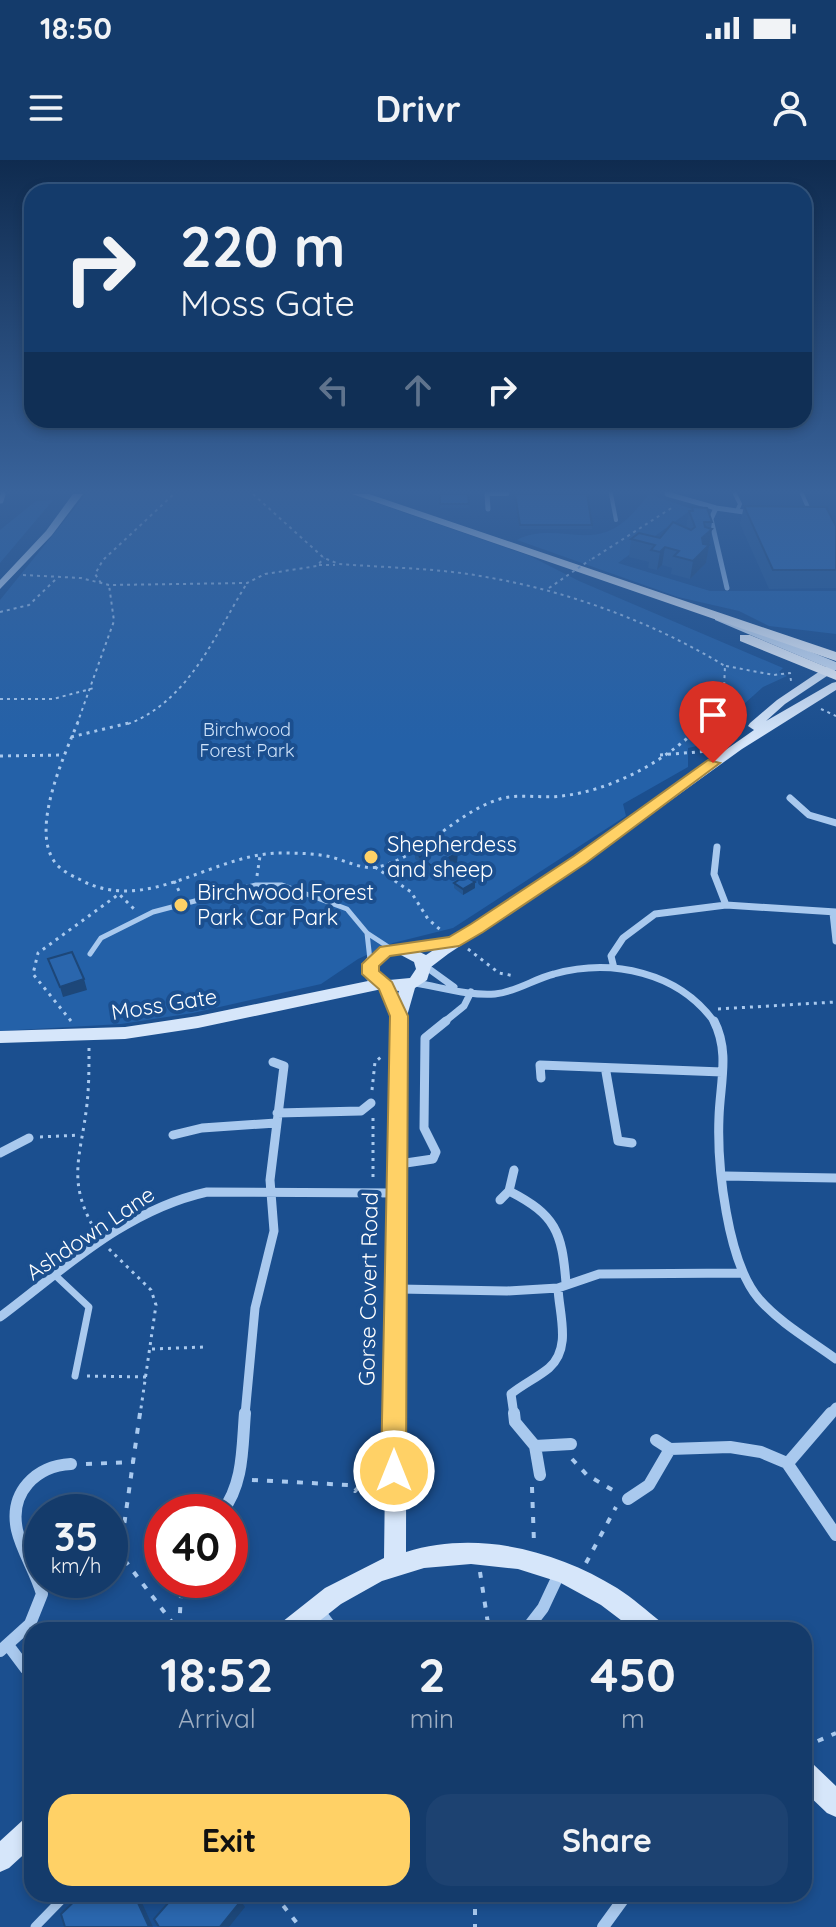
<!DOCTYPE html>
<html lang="en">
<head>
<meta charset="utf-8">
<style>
	body { margin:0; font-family:Quicksand,sans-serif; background:#1d4271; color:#f1f3f6; height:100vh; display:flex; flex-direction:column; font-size:30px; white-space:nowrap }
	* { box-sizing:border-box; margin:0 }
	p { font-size:26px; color:#9dadc1 }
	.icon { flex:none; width:44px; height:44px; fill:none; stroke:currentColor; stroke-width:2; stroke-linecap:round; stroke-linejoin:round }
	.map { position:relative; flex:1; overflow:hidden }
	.panel { position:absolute; left:24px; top:1462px; width:788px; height:280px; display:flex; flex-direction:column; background:#143b6b; border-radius:24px; box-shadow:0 4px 12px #0003,0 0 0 2px #33557e }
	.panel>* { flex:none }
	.banner { position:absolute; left:24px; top:24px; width:788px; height:244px; border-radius:24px; box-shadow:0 4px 12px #0003,0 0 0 2px #33557e; background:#143b6b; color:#f1f3f6; overflow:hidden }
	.speed { position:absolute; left:24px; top:1334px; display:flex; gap:16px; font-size:40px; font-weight:700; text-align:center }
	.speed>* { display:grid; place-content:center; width:104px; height:104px; border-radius:50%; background:#143b6b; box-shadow:0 4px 12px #0003,0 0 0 2px #33557e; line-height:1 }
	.speed small { font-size:20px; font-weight:400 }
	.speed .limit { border:12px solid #d22; background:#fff; color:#111 }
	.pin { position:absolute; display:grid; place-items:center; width:68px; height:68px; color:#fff; margin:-82px -34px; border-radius:50% 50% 50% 0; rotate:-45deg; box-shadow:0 0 8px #0007 }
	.pin .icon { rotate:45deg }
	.me { position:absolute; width:88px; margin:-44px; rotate:0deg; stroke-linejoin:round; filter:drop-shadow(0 0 6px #0008) }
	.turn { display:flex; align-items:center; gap:28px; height:168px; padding:0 24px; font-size:36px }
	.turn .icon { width:104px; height:104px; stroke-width:2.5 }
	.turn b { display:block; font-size:56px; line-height:68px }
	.lanes { display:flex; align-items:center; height:76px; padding:0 24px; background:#0003; justify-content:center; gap:40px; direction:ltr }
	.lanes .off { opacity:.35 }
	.eta { display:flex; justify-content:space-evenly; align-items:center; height:136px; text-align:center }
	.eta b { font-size:48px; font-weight:700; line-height:56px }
	.primary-button { display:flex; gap:16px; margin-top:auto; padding:16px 24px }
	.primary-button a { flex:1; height:92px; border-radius:24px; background:#ffd166; color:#111; font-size:32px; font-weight:700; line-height:92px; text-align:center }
	.primary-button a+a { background:#1d4271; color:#f1f3f6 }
	.status { display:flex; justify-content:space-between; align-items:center; height:56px; padding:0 40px; background:#143b6b; direction:ltr }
	.status svg { height:22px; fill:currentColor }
	header { display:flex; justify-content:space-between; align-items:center; height:104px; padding:0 24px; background:#143b6b; font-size:36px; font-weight:700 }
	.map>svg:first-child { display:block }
	.green { fill:#2461a8 }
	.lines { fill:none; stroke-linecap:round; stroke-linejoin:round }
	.path-far2 { stroke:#a9c9ee; stroke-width:2; stroke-dasharray:3 4; stroke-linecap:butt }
	.path-far1 { stroke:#a9c9ee; stroke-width:3; stroke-dasharray:3 5; stroke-linecap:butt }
	.path { stroke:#a9c9ee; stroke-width:4; stroke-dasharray:6 9; stroke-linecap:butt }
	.lane-far3 { stroke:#a9c9ee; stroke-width:4 }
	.lane-far2 { stroke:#a9c9ee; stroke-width:5 }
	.lane-far1 { stroke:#a9c9ee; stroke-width:7 }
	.lane { stroke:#a9c9ee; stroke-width:9 }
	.street-far3 { stroke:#a9c9ee; stroke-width:5 }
	.street-far2 { stroke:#a9c9ee; stroke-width:7 }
	.street-far1 { stroke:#a9c9ee; stroke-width:9 }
	.street { stroke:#a9c9ee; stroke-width:12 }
	.secondary { fill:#d6e6fa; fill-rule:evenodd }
	.primary { fill:#f0f6ff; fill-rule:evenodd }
	.path-bridge { stroke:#a9c9ee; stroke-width:2; stroke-dasharray:3 4; stroke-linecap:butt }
	.wall { fill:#245895 }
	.shaded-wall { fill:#1d4779 }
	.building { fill:#2a66ad; stroke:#1d4779; stroke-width:2 }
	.route { fill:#ffd166; stroke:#a68842; stroke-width:2 }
	.poi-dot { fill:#ffd166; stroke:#1b4f8f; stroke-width:3 }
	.labels { text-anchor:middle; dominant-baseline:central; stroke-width:8; stroke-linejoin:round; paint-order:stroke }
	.far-park-label { font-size:18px; fill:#cfe3fa; stroke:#1b4f8f }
	.poi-label { font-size:22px; fill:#fff; stroke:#1b4f8f; text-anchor:start }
	.street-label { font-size:22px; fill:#fff; stroke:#1b4f8f }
</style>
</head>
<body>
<div class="status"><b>18:50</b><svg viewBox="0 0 49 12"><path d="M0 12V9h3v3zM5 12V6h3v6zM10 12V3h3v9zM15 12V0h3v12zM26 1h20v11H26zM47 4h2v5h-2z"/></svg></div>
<header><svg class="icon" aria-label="menu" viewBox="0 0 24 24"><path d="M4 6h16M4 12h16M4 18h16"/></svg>Drivr<svg class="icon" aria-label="person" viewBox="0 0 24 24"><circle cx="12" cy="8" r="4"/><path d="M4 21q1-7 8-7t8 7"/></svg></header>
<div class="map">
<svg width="836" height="1767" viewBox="0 0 836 1767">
	<rect width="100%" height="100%" fill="#1b4f8f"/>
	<path class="green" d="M86 334H350L530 396 579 421 783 508 779 512 787 516 763 527 735 552 727 575 719 581 688 588V607L623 644 626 656 453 768 393 783 358 799 321 824 193 853 121 864 0 871V440Z
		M649 334 692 349 618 403 710 431H836V474L769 466 739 451 678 437 517 380C547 364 578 382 606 372 625 365 637 349 649 334Z
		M53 340 0 403V370L36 341Z"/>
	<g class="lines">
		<path class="path-far2" d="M253 334 324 398 339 404C379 407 421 408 461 413 554 426 646 458 725 506L724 529 702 564
			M592 399 673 347
			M319 405H335
			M23 415 81 418 109 425 247 423 265 414 317 406 324 398
			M101 423 95 414 103 400 174 334
			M0 452 29 445 56 419
			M726 506 774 515 790 513 791 521
			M0 539H53L94 528
			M821 549 836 556
			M77 564 114 461 109 425
			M128 564C189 541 215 475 247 423"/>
		<path class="path-far1" d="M78 562C64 596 31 667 54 701 59 709 70 715 79 719 145 756 209 696 277 693 295 693 314 693 331 697 347 701 362 710 378 707 422 696 453 656 494 641 516 632 539 639 561 636 612 631 670 599 704 562
			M71 577 133 562
			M660 595 709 591
			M0 596 64 595
			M375 707 411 732 428 759 443 772
			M257 716 260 696
			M174 721 181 735
			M468 789 499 813 515 816
			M718 849 836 842
			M71 861 33 814 38 793 119 734 134 749
			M89 888C89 907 89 926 87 944 81 997 66 1020 95 1070
			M372 930 375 902 381 897
			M373 958V1022
			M40 977 80 975
			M109 1089 151 1130 156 1145 140 1255
			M152 1189 204 1187
			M87 1216 147 1217"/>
		<path class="path" d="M140 1253 120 1394 178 1470
			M572 1299 587 1315 616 1332
			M86 1304 134 1302
			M252 1320 349 1325 355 1331 374 1311
			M532 1327 534 1383
			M586 1403 616 1347
			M480 1412 489 1470
			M179 1468 182 1420
			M804 1587 836 1573
			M274 1734 300 1767
			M475 1734V1767"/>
		<path class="lane-far3" d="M487 334H507
			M611 334 616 360
			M735 334 740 344 737 351
			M802 334 810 352"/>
		<path class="lane-far2" d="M367 773 370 800
			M90 794 101 778 153 752 256 725H282L347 749 367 773 393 790"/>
		<path class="lane-far1" d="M56 1116 89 1147 75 1216"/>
		<path class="lane" d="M35 1767 67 1734"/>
		<path class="street-far3" d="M487 334 488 349
			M667 334 716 348 751 353
			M1 341 3 334
			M716 348 711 359 727 428"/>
		<path class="street-far2" d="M790 638 809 655 836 663
			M717 687 714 714 726 745
			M833 753 836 781
			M425 806 454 827
			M614 808 611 796 623 778 655 754 726 745 836 752
			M415 823C441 827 468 836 495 834 516 832 534 819 554 814 612 798 679 812 715 863
			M443 863 464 846 471 832"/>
		<path class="street-far1" d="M714 861C730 892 720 924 719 957 717 1005 727 1102 759 1139 780 1163 810 1180 836 1199
			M606 912 618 981 632 983
			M541 918 540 905 722 912
			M277 953 361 951 371 943
			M173 975 202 968 276 963
			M0 993 29 978
			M399 1004 433 999 436 992 424 968 425 878 446 861
			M726 1016 836 1018
			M509 1031C556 1055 562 1072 566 1123
			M500 1040 509 1031 514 1010
			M399 1129 507 1131 558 1128 599 1114 743 1113
			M0 1157C65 1108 126 1050 207 1032L397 1033
			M245 1255 255 1148 274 1071 270 1020 284 906 273 902
			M514 1255 511 1234C523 1224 537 1218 549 1208 572 1188 559 1154 558 1128
			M829 1255 836 1247"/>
		<path class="street" d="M514 1253 515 1262 535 1286
			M656 1280 670 1289
			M788 1303 831 1253
			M540 1315 535 1286 571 1284
			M628 1339 649 1325 670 1289 730 1287 761 1292 787 1303 836 1375
			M222 1352C244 1323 242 1288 245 1253
			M319 1451 333 1470
			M526 1470 543 1448 559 1414
			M8 1485 26 1509
			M0 1491 30 1464 42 1434C36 1412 22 1392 17 1370 9 1332 36 1306 71 1304
			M603 1767 627 1734"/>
		<path class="secondary" d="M73 334H83L52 375 0 429V420L46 371Z
			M715 456H723L836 502V510L785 544 766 561 832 523 836 522V530L742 589 566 716 448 794 431 807 427 820 415 828 407 856 406 1392C477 1370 555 1390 617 1428 633 1438 647 1451 661 1462L665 1470H634L601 1445 559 1422 518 1409 471 1404 424 1408 382 1421 341 1444 308 1470H278L282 1462 325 1428 384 1398 391 856 399 831 382 829 198 868 125 879 0 883V871L125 867 198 856 368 821C349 801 383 782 402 785 410 786 419 792 426 795L556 709 754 570 748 566 750 563 777 540 826 507 715 460ZM399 794 414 802 416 809 410 818 389 820 378 812V805L384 798Z
			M804 1600 813 1604 836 1626V1657L827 1653 804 1631Z
			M32 1656V1687L9 1708 0 1712V1681L23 1660Z"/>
		<path class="primary" d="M352 334H369L836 492V501Z
			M740 475H750L836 511V520L740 481Z"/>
		<path class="path-bridge" d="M549 428 590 400"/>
	</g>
	<path class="wall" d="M440 334H468L469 348H440Z
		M514 334H587L592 365V369H520Z
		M744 346 836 366V428L769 429 740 364Z
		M692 347 712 362 706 403 690 419 671 414 672 408 662 405 657 410 648 408 649 402 629 397 631 379 660 378 686 368 689 351H692Z
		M415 688 457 703 433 717 420 708V702L415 699Z
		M475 722V728L463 735 454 728V723Z"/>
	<path class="shaded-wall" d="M712 369 706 403 690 419 693 401 702 378Z
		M665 387 662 405 657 410 660 392Z
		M458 692 457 703 433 717V707Z
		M475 722V728L463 735V729Z
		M84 819 87 830 63 837 60 827Z
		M134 1734H138L153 1767H149Z
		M241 1741 245 1747 229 1767H220Z"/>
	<path class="building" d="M440 334H468L469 344H440Z
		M515 334H587L592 365H520Z
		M744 346 826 347 836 366V410H773Z
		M692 347 707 348 712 362H704L705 367 712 369 702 378 703 384 709 385 693 401 674 396 679 391 665 387 660 392 651 390 655 385 631 379 639 373 660 378 673 362 691 370 695 367 689 351H693Z
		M427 682 434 687 442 682 458 692 433 707 420 697 424 695 415 688Z
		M465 716 475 722 463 729 454 723Z
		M72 792 84 819 60 827 48 799Z
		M82 1734H134L149 1767H65L61 1754Z
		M176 1734H235L241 1741 220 1767H159L154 1759Z"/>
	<linearGradient id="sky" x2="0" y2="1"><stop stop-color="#0f2b4f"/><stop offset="0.57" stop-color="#39639b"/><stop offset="1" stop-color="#39639b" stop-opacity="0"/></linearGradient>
	<rect width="836" height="581" fill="url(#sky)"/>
	<path class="route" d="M708 600 720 603 586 703 483 772 459 786 390 796 379 806V811L392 822 408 856 406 1311 402 1319 394 1323 385 1319 381 1311 390 856 379 829 362 814V804L380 787 449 777 471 764 574 696Z"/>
	<g class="poi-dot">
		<circle cx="371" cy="697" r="8"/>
		<circle cx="181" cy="745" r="8"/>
	</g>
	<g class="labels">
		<g class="far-park-label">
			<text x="247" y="569">Birchwood<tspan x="247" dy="21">Forest Park</tspan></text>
		</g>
		<g class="poi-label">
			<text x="387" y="684">Shepherdess<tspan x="387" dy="25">and sheep</tspan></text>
			<text x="197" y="732">Birchwood Forest<tspan x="197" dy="25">Park Car Park</tspan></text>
		</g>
		<g class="street-label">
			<text transform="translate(164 844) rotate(-9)">Moss Gate</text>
			<text transform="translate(90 1073) rotate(-34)">Ashdown Lane</text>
			<text transform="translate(368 1129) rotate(-89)">Gorse Covert Road</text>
		</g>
	</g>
</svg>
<div class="speed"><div>35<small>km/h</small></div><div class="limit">40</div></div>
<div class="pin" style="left:713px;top:603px;background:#d93025"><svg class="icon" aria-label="arrive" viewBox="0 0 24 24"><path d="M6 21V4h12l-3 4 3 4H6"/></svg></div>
<svg class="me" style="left:394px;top:1311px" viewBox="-20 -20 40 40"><circle r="17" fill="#ffd166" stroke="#fff" stroke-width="3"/><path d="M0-11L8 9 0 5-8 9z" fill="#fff"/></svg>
<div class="banner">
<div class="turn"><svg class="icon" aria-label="right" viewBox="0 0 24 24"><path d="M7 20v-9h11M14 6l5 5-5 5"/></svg><div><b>220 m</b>Moss Gate</div></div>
<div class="lanes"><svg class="icon off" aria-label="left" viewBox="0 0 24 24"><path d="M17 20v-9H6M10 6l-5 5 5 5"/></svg><svg class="icon off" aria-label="ahead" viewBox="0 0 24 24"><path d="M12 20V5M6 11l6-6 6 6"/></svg><svg class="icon" aria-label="right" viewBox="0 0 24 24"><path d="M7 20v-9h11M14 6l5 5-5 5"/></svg></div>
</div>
<section class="panel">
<div class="eta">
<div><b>18:52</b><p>Arrival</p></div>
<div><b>2</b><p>min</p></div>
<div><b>450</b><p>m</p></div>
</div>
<div class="primary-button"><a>Exit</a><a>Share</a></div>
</section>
</div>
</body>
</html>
